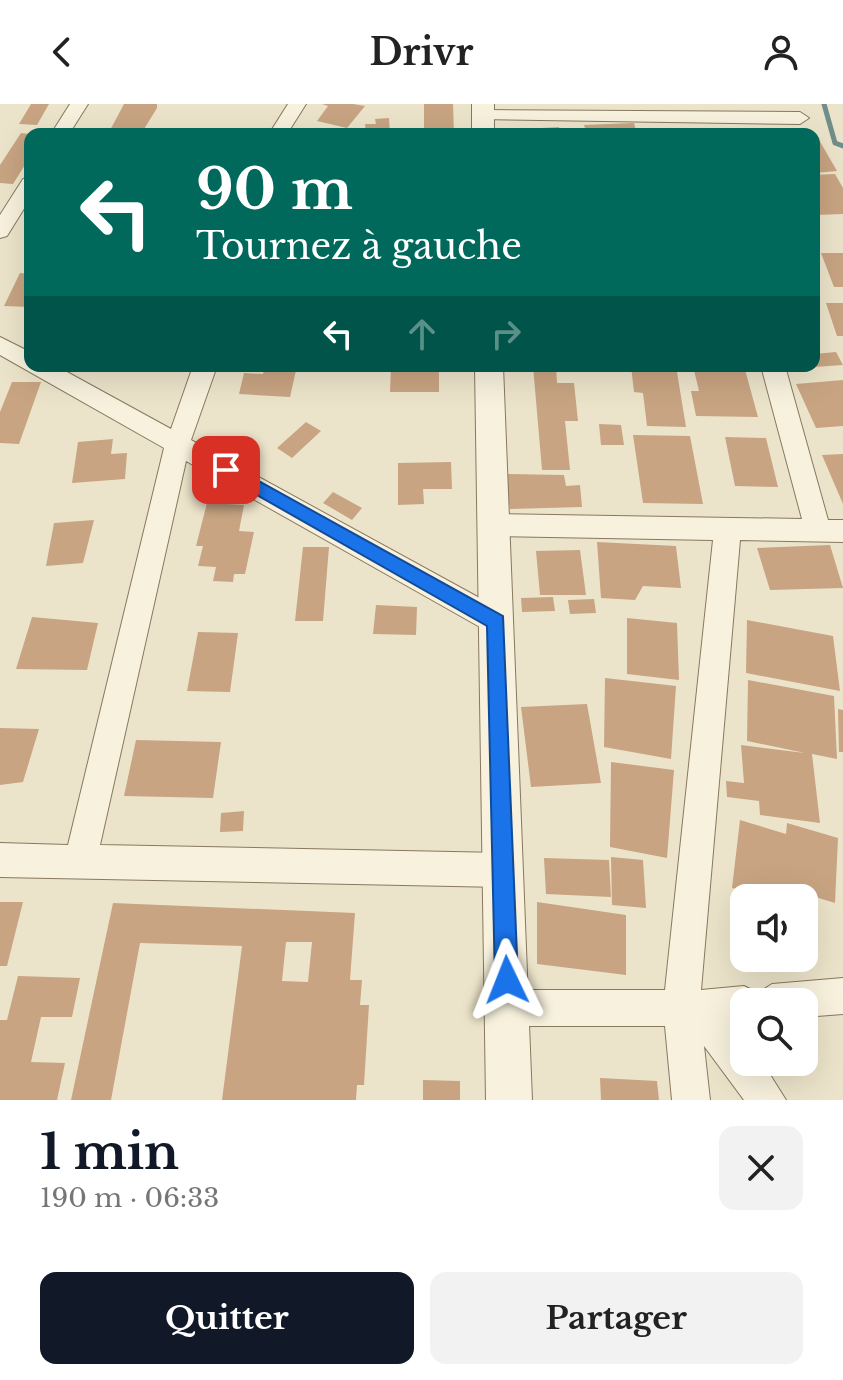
<!DOCTYPE html>
<html lang="fr">
<head>
<meta charset="utf-8">
<style>
	body { margin:0; font-family:"Libre Baskerville",serif; background:#f2f2f2; color:#222; height:100vh; display:flex; flex-direction:column; font-size:30px; white-space:nowrap }
	* { box-sizing:border-box; margin:0 }
	p { font-size:26px; color:#767676 }
	.icon { flex:none; width:44px; height:44px; fill:none; stroke:currentColor; stroke-width:2; stroke-linecap:round; stroke-linejoin:round }
	.map { position:relative; height:996px; overflow:hidden }
	.side { display:flex; flex-direction:column; background:#fff; flex:1 }
	.side>* { flex:none }
	.hud { position:absolute; left:24px; top:24px; width:796px; height:244px; border-radius:16px; box-shadow:0 8px 32px #0002; background:#00695c; color:#fff; overflow:hidden }
	.buttons { position:absolute; left:730px; top:780px; display:grid; gap:16px }
	.buttons a { display:grid; place-items:center; width:88px; height:88px; border-radius:16px; background:#fff; box-shadow:0 8px 32px #0002; font-size:40px }
	.pin { position:absolute; display:grid; place-items:center; width:68px; height:68px; color:#fff; margin:-34px; border-radius:16px; box-shadow:0 4px 12px #0006 }
	.me { position:absolute; width:88px; margin:-44px; rotate:358deg; stroke-linejoin:round; filter:drop-shadow(0 0 6px #0008) }
	.turn { display:flex; align-items:center; gap:28px; height:168px; padding:0 40px; font-size:36px }
	.turn .icon { width:104px; height:104px; stroke-width:2.5 }
	.turn b { display:block; font-size:56px; line-height:68px }
	.lanes { display:flex; align-items:center; height:76px; padding:0 40px; background:#0003; justify-content:center; gap:40px; direction:ltr }
	.lanes .off { opacity:.35 }
	.round { display:grid; place-items:center; flex:none; width:84px; height:84px; border-radius:16px; background:#f2f2f2 }
	.summary { display:flex; align-items:center; justify-content:space-between; height:136px; padding:0 40px }
	h1 { font-size:48px; font-weight:700; line-height:60px; color:#111827 }
	.primary-button { display:flex; gap:16px; margin-top:auto; padding:16px 40px }
	.primary-button a { flex:1; height:92px; border-radius:16px; background:#111827; color:#fff; font-size:32px; font-weight:700; line-height:92px; text-align:center }
	.primary-button a+a { background:#f2f2f2; color:#222 }
	header { display:flex; justify-content:space-between; align-items:center; height:104px; padding:0 40px; background:#fff; font-size:36px; font-weight:700 }
	.map>svg:first-child { display:block }
	.lines { fill:none; stroke-linecap:round; stroke-linejoin:round }
	.stream { stroke:#718f8a; stroke-width:5 }
	.building { fill:#c8a482; fill-rule:evenodd }
	.minor-casing { stroke:#88785f; stroke-width:2 }
	.tertiary-casing { stroke:#88785f; stroke-width:2 }
	.minor { fill:#f7f1dd; fill-rule:evenodd }
	.tertiary { fill:#f7f1dd; fill-rule:evenodd }
	.route { fill:#1a73e8; stroke:#114b97; stroke-width:2 }
</style>
</head>
<body>
<header><svg class="icon" aria-label="back" viewBox="0 0 24 24"><path d="M15 5l-7 7 7 7"/></svg>Drivr<svg class="icon" aria-label="person" viewBox="0 0 24 24"><circle cx="12" cy="8" r="4"/><path d="M4 21q1-7 8-7t8 7"/></svg></header>
<div class="map">
<svg width="843" height="996" viewBox="0 0 843 996">
	<rect width="100%" height="100%" fill="#ece4ca"/>
	<g class="lines">
		<path class="stream" d="M824 0 835 39 843 42"/>
	</g>
	<path class="building" d="M31 0H49L37 21 19 20Z
		M124 0H157V4L141 30H108Z
		M322 0H353L365 2 347 24 317 17 328 2Z
		M424 0H453L454 30H424Z
		M389 14 390 30H366L365 20H376L375 15Z
		M634 19 637 30H587L584 21Z
		M559 23 561 30H525L524 25Z
		M21 29 30 30V53L13 80 0 79V61Z
		M814 34H818L837 67 814 69Z
		M835 70 843 84V110L814 111V71Z
		M821 149H843V183H834Z
		M20 169 30 170V203L4 202Z
		M826 199H843V232H837Z
		M836 248 843 261 814 263V250Z
		M111 262H147L144 268 110 265Z
		M265 262H297L290 293 239 290 244 269 263 270Z
		M391 262H439V288H390Z
		M533 262H556L557 279H574L578 317H565L570 366H542Z
		M631 262H676L686 323 647 322 643 289 634 288Z
		M693 262H744L758 313 696 312 691 287H699Z
		M843 276V322L816 324 796 280Z
		M12 278H41L19 340 0 339V308Z
		M306 318 321 327 292 354 277 344Z
		M599 320 621 321 624 341H601Z
		M633 331 690 332 703 400 643 399Z
		M725 333 766 334 778 383 735 382Z
		M113 335 111 350 127 349 125 375 72 379 78 338Z
		M843 350V400L822 351Z
		M451 358 452 385H423L424 400 398 401V359Z
		M504 370 564 371 566 382 580 381 582 403 510 405Z
		M333 388 362 404 352 416 323 399Z
		M207 399 244 401 239 427 254 428 245 470H234L233 478 213 477 216 463 198 462 203 442H196Z
		M94 416 83 459 46 462 54 419Z
		M597 438 676 442 681 484 643 482 635 496 601 494Z
		M830 441 843 484 770 486 757 444Z
		M303 443H329L323 517H295Z
		M580 446 586 491H540L536 447Z
		M553 493 555 507 522 508 521 494Z
		M594 495 596 509 570 510 568 496Z
		M376 501 417 503 416 531 373 530Z
		M32 513 98 519 87 566 16 565Z
		M627 514 677 519 679 576 627 570Z
		M747 516 833 532 840 587 746 569Z
		M198 528 238 529 230 588 187 587Z
		M605 574 676 582 671 655 604 643Z
		M748 576 834 592 837 655 812 650 820 719 760 711 759 697 727 693 726 677 744 679 741 641 805 649 747 637Z
		M587 600 601 679 531 683 521 603Z
		M838 605 843 606V648H839Z
		M0 624 39 625 23 678 0 681Z
		M136 636 221 638 213 694 124 692Z
		M611 658 674 666 667 754 610 743Z
		M244 707 243 727 220 728 221 709Z
		M740 716 786 730 787 719 838 734 835 799 809 791 810 802 804 800V794H776L732 784Z
		M611 753 643 756 646 804 612 801Z
		M544 754 609 756 611 793 546 790Z
		M0 798H23L7 862H0Z
		M537 798 626 811V871L537 860Z
		M113 799 355 809 350 876H362L360 901H369L364 981H357L356 996H222L242 842 140 839 111 996H71ZM286 838H312L308 878 282 877Z
		M18 872 80 874 72 913H41L31 958 65 959 57 996H0V916H7Z
		M600 974 657 977 659 996H601Z
		M423 976 460 977V996H423Z"/>
	<g class="lines">
		<g class="minor-casing">
			<path id="minor" d="M70 0H88L69 30H51Z
				M288 0H306L287 30H269Z
				M483 6 800 8 809 14 800 20 477 15V7Z
				M30 73V95L7 132 0 134V111L23 75Z
				M0 233 30 248V262H56L171 325 193 262H217L191 336 507 509 511 518 507 527 497 530 487 527 186 357 100 741 502 749 514 754 519 766 514 778 502 783 0 773V739L68 741 164 344 0 251Z
				M761 262H785L828 416H843V438L740 436 701 886 744 882 758 889 772 880 843 874V910L804 913V898H744V918L732 919 744 935V958H762L786 996H744L704 942 710 996H672L665 922H508L495 917 490 904 495 891 508 886H665L713 436 493 432 484 429 480 421 484 413 493 410 802 415Z"/>
		</g>
		<g class="tertiary-casing">
			<path id="tertiary" d="M472 0H494V30H472Z
				M475 262H503L532 996H486Z"/>
		</g>
		<use href="#minor" class="minor"/>
		<use href="#tertiary" class="tertiary"/>
	</g>
	<path class="route" d="M226 359 503 512 518 876 515 884 507 888 499 884 495 876 487 522 220 370V361Z"/>
</svg>
<div class="buttons">
<a><svg class="icon" aria-label="sound" viewBox="0 0 24 24"><path d="M4 9h4l5-4v14l-5-4H4zM17 9q2 3 0 6"/></svg></a>
<a><svg class="icon" aria-label="search" viewBox="0 0 24 24"><circle cx="10" cy="10" r="6"/><path d="M15 15l6 6"/></svg></a>
</div>
<div class="pin" style="left:226px;top:366px;background:#d93025"><svg class="icon" aria-label="arrive" viewBox="0 0 24 24"><path d="M6 21V4h12l-3 4 3 4H6"/></svg></div>
<svg class="me" style="left:507px;top:876px" viewBox="-20 -20 40 40"><path d="M0-17L14 15 0 8-14 15z" fill="#1a73e8" stroke="#fff" stroke-width="4"/></svg>
<div class="hud">
<div class="turn"><svg class="icon" aria-label="left" viewBox="0 0 24 24"><path d="M17 20v-9H6M10 6l-5 5 5 5"/></svg><div><b>90 m</b>Tournez à gauche</div></div>
<div class="lanes"><svg class="icon" aria-label="left" viewBox="0 0 24 24"><path d="M17 20v-9H6M10 6l-5 5 5 5"/></svg><svg class="icon off" aria-label="ahead" viewBox="0 0 24 24"><path d="M12 20V5M6 11l6-6 6 6"/></svg><svg class="icon off" aria-label="right" viewBox="0 0 24 24"><path d="M7 20v-9h11M14 6l5 5-5 5"/></svg></div>
</div>
</div>
<section class="side">
<div class="summary"><div><h1>1 min</h1><p>190 m · 06:33</p></div><a class="round"><svg class="icon" aria-label="close" viewBox="0 0 24 24"><path d="M6 6l12 12M18 6L6 18"/></svg></a></div>
<div class="primary-button"><a>Quitter</a><a>Partager</a></div>
</section>
</body>
</html>
